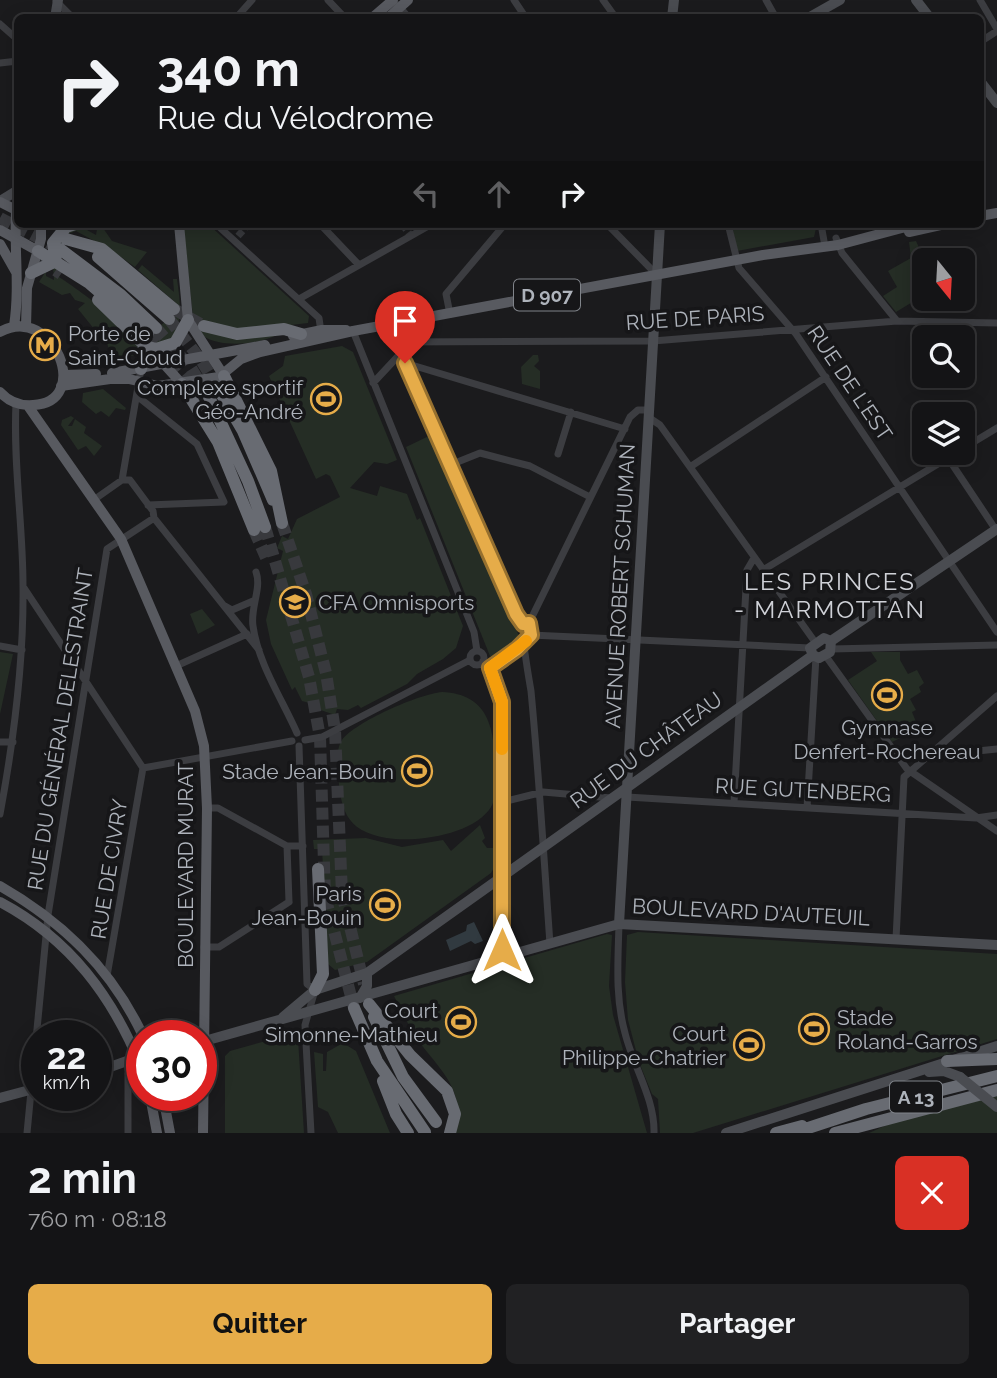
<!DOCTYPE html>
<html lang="fr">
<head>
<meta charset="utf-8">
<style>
	body { margin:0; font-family:Raleway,sans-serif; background:#212123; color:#f1f3f6; height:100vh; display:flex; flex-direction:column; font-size:26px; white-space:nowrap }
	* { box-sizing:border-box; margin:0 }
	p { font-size:23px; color:#9d9ea1 }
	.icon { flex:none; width:38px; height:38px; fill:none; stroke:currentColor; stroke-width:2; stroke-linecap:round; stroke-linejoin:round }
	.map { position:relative; height:1133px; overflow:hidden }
	.details { display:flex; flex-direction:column; background:#141416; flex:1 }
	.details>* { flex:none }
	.top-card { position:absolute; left:14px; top:14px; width:970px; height:214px; border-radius:10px; box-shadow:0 4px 18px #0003,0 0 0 2px #333335; background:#141416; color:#f1f3f6; overflow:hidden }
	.needle { width:46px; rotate:162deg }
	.controls { position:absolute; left:912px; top:248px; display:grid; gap:14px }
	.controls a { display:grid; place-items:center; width:63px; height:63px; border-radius:10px; background:#141416; box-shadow:0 4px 18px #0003,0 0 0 2px #333335; font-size:35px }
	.speed { position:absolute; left:21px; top:1020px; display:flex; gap:14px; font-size:35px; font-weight:700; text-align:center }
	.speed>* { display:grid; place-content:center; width:91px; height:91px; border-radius:50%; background:#141416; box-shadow:0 4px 18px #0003,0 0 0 2px #333335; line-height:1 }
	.speed small { font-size:18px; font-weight:400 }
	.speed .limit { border:10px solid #d22; background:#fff; color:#111 }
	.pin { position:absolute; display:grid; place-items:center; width:60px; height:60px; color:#fff; margin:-72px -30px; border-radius:50% 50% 50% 0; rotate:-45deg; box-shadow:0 0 7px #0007 }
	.pin .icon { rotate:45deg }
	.me { position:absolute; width:77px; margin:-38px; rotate:0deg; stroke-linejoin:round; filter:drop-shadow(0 0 5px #0008) }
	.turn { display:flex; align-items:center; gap:24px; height:147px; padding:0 28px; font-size:32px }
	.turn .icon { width:91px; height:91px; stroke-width:2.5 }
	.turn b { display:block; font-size:49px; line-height:60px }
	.lanes { display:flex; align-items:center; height:66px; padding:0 28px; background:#0003; justify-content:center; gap:35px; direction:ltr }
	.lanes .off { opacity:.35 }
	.round { display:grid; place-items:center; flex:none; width:74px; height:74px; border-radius:10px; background:#212123 }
	.summary { display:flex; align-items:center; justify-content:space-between; height:119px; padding:0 28px }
	h1 { font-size:42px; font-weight:700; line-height:52px }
	.primary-button { display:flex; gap:14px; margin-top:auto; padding:14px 28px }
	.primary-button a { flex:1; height:80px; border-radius:10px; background:#e6ac49; color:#111; font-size:28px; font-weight:700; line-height:80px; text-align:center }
	.primary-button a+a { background:#212123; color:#f1f3f6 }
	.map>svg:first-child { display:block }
	.green { fill:#252d25 }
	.water { fill:#313a40 }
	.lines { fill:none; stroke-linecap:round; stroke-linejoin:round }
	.street-tunnel { stroke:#38393d; stroke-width:7; stroke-dasharray:7 3.5; stroke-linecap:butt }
	.highway-tunnel { stroke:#38393d; stroke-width:12; stroke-dasharray:12 6; stroke-linecap:butt }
	.street { stroke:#3c3d41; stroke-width:7 }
	.secondary { stroke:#4a4c51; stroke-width:10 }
	.primary { stroke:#585a60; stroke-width:10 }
	.highway { stroke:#686b72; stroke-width:12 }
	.secondary-bridge { stroke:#4a4c51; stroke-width:10 }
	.route-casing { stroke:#96702f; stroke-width:18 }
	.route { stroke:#e6ac49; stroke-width:12 }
	.slow { stroke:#f59e0b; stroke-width:12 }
	.labels { text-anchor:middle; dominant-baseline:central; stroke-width:7; stroke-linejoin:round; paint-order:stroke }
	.shield { fill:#161618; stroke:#80848a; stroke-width:2 }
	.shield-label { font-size:19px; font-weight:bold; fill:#aeb3bb }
	.street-label { font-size:21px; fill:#aeb3bb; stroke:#161618 }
	.poi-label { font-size:21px; fill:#aeb3bb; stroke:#161618; text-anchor:end }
	.quarter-label { font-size:24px; letter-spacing:2px; fill:#cfd1d7; stroke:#161618 }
</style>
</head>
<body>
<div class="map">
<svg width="997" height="1133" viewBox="0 0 997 1133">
	<rect width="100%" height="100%" fill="#1b1b1d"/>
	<path class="green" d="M86 224H101L87 230 96 235 97 229 103 228 112 241 147 252 135 267 111 250 76 231 68 234 58 252C59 237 72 228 86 224Z
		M183 224H208L309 316 308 323 291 325C274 344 224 350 203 336L193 317Z
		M732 224H817L814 237 737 251Z
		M916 241 925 261 917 267 920 273 915 277 924 295 896 312 883 296 897 287 888 271 911 258 909 242Z
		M142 265 174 292 173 279H177C180 301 183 318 173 338L158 344 144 337 172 317 176 303 138 270Z
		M53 267 62 270 59 277C77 289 140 332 139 354L112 361 106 339 103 340 78 309 85 303 75 300 70 293 62 295 39 282 46 271V276L54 280Z
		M342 346 353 352 397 460 387 464 374 462 350 488 377 496 380 486 407 494 417 520 420 518 463 626 456 648 443 659 417 674 407 684 361 708 358 705 348 710 337 709 335 715 312 707 313 704 302 701 295 687 292 690 271 644 266 620 283 551 277 548 282 536 288 539 297 519 340 497 330 476 326 474 316 479 269 376 283 366 285 356Z
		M533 355H538L539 361 534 366 540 371V389L522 384 521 367Z
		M103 389 126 408 125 410 116 408 109 417 101 411 96 414 82 402 83 393Z
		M71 416 74 418 68 426H72L75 419 86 427 84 433 102 446 94 456 86 446 78 450 61 425 62 420Z
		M431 435 519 636 516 643 498 657 490 656 406 447Z
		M202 609 215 625 198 634 190 614Z
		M0 652 13 654 0 714Z
		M871 652H900V660L908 674 917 670 924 683 919 687 921 692 910 699 916 710 912 712 919 729 892 742 848 680 877 661Z
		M442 692C492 694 495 734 495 774 495 786 497 800 489 810 470 834 423 841 395 839 348 834 340 814 338 771 338 761 336 749 342 740 355 722 419 694 442 692Z
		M480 825 485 838 482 841 487 848H495V866L491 873 367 962 335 970 328 964 322 849H314L313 840 366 838 402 847 443 840 451 851Z
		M638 932 997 954V1039L693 1133H660L658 1099 652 1094 639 1062 628 1020 625 982 627 935Z
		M607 934 612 935 609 986 613 1015 647 1133H455C467 1088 438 1069 415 1036 407 1023 401 1009 394 996Z
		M291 1034 298 1039 304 1133H225V1056L230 1051Z
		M343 1043 356 1051 390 1133H338L328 1112 318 1107 314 1052 323 1054V1071H326L327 1052Z
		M997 1096V1133H869L893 1122Z"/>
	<path class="water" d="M474 922 483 941 475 944 471 941 450 951 446 940 466 931 467 925Z"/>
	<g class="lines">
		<path class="street-tunnel" d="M402 224 411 236
			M238 236 247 226"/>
		<path class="highway-tunnel" d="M0 218 60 249
			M41 260 61 274
			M174 309 204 326
			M169 319 201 360 222 395
			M156 328 191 368 209 397
			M148 334 201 397
			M282 523 306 594 326 673 335 730 342 894 364 984
			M265 527 309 677 320 737 325 896 354 1008
			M254 530 268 562"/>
		<path class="street" d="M328 0 345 18
			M514 0 526 18
			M603 0 616 18
			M766 0 776 18
			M980 0 997 29
			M56 1 73 18
			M398 5 409 18
			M236 18 252 0
			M0 24 18 40
			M980 42 997 31
			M0 63 18 61
			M216 224 319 318 321 332
			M320 224 359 265
			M607 224 657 275
			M728 224 739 268 796 334 997 632
			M821 224 824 241
			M247 226 248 224
			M836 238 842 253 897 321
			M299 299 432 224
			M450 314 446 294 505 224
			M387 324 523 624
			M353 331 474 632 477 651
			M396 342 653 341 897 321 997 323
			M405 363 625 429
			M373 383 401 353
			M137 396 197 444 224 502 148 505
			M648 417 660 425 815 642
			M962 449 997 428
			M558 454 571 412
			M948 458 996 530
			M450 465 480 453 530 466 590 497
			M690 467 826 377
			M122 480 141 369
			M95 499 122 480H130L153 511 154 518 259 650
			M763 570 956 453
			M256 572C262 588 250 608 253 626 258 663 282 699 297 733
			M24 588 143 768 292 741
			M225 606 232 610 253 601
			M529 623H524C520 630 529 679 531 691 539 775 544 860 550 944
			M529 623 630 417 638 410H649
			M531 635 810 648
			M0 646 22 650
			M832 649 997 645
			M470 658a7 7 0 1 1 14 0a7 7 0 1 1-14 0Z
			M825 655 907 769 997 831
			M483 661 490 668 502 702V957
			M176 666 247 634
			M490 668 526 641
			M305 740 322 737 470 660
			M0 742H13
			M299 746 307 984 315 990 305 1025 311 1133
			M929 756 997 749
			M627 797 976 818 997 815
			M502 802 543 792 611 798
			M734 803 747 570 754 558
			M207 808H218L287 846H303
			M807 808 816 657
			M0 814C14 739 24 662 23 585 23 525 13 464 16 403
			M287 846 289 902
			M619 924C618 961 615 997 625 1033 633 1066 655 1099 654 1133
			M896 939 904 777 997 696
			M204 947H219L289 902
			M107 976 143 768
			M27 1133 48 915 107 549 154 518
			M128 1133V1074L133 1057"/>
		<path class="secondary" d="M916 0 930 18
			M55 18 58 0
			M672 18 674 0
			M808 18 840 0
			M980 81 997 103
			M0 201 18 190
			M831 641 997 529
			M813 655 810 648 824 638 831 641
			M813 655 819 658 830 652 831 641
			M619 924 660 224
			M360 998 367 986V973
			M283 1017 315 990 367 973 813 655
			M201 1042 619 924 997 945
			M96 1072 141 1056
			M929 1072 944 1071 960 1077
			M0 1098 37 1088
			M726 1133 997 1046"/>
		<path class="primary" d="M372 18 393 0
			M388 18 408 0
			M0 202 18 211
			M980 216 997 213
			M179 224 188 320 224 376
			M0 230 38 251
			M909 232 945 224
			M0 244 16 272
			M14 326C20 287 14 250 16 211
			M26 327 27 288 41 239V224
			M0 332C54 302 93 403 33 405 20 406 9 402 0 392
			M293 336 322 330H346
			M163 363 182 384
			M112 373 265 345
			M65 375 96 374
			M61 386 110 379H129L158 386 219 377 241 359 260 352 353 331 763 255 838 245 917 224
			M28 406 121 539 195 711 204 746 207 808 203 1133
			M0 886C63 922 112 969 143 1036
			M0 902C70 939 113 997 142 1069
			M150 1096 157 1133
			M163 1096 170 1133"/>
		<path class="highway" d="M66 239 102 249 174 309
			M60 249 121 295 156 328
			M38 251 89 283 148 334
			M98 257 169 319
			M31 273 56 261 53 243 66 227 75 224
			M98 300 163 363
			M204 326 237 334 284 329 301 334
			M145 346 156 349 175 343 188 320
			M141 369 144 345
			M224 376 271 471 282 523
			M182 384 218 442 254 530
			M222 395 243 431 273 500
			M209 397 248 481 265 527
			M315 990 323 974 318 869
			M369 1004 410 1055 447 1091 455 1114 450 1133
			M354 1008 377 1061 425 1132
			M374 1017 403 1077 436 1122
			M947 1061 997 1059
			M383 1081 396 1114 408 1133
			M776 1133 802 1126
			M793 1133 866 1109 997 1076
			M835 1133 997 1090"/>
		<path class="secondary-bridge" d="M960 1077 997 1107"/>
	</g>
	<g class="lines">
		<g class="route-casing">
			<path id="route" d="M405 363 516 614 523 624 529 623 531 635 517 649 490 668 502 702V950"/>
		</g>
		<use href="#route" class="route"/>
		<path class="slow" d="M502 749V702L490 668 526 641"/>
	</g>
	<defs>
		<g id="metro-ring" transform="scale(1.575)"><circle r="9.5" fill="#161618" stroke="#e6ac49" stroke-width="1.5"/><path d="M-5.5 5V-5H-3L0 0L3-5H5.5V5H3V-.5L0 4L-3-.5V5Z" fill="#e6ac49"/></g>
		<g id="stadium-ring" transform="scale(1.575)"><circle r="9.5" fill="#161618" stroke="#e6ac49" stroke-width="1.5"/><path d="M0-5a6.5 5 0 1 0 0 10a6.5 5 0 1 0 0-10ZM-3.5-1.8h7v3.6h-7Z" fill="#e6ac49"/></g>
		<g id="university-ring" transform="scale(1.575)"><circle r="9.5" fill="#161618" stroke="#e6ac49" stroke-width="1.5"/><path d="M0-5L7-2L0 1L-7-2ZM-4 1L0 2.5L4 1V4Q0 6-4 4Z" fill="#e6ac49"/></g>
	</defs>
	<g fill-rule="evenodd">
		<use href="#metro-ring" x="45" y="345"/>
		<use href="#stadium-ring" x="326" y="399"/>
		<use href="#university-ring" x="295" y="602"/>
		<use href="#stadium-ring" x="887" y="695"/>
		<use href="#stadium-ring" x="417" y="771"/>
		<use href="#stadium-ring" x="385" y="905"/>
		<use href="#stadium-ring" x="461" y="1022"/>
		<use href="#stadium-ring" x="814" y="1029"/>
		<use href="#stadium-ring" x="749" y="1045"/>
	</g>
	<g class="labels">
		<g class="shield">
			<rect x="514" y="279.5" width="66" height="31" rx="5"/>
			<rect x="890" y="1081.5" width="52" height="31" rx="5"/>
		</g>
		<g class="shield-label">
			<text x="547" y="295">D 907</text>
			<text x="916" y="1097">A 13</text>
		</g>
		<g class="street-label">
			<text transform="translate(695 318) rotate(-4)">RUE DE PARIS</text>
			<text transform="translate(850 383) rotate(56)">RUE DE L'EST</text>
			<text transform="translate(620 586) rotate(-87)">AVENUE ROBERT SCHUMAN</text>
			<text transform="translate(60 729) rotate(-81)">RUE DU GÉNÉRAL DELESTRAINT</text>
			<text transform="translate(646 750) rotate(-36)">RUE DU CHÂTEAU</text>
			<text transform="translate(803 790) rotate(3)">RUE GUTENBERG</text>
			<text transform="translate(185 865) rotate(-90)">BOULEVARD MURAT</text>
			<text transform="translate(109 869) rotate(-81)">RUE DE CIVRY</text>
			<text transform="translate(751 912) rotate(3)">BOULEVARD D'AUTEUIL</text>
		</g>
		<g class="poi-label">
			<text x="68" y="333" text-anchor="start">Porte de<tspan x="68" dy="24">Saint-Cloud</tspan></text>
			<text x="303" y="387">Complexe sportif<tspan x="303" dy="24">Géo-André</tspan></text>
			<text x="318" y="602" text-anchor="start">CFA Omnisports</text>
			<text x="887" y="727" text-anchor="middle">Gymnase<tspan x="887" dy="24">Denfert-Rochereau</tspan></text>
			<text x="394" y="771">Stade Jean-Bouin</text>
			<text x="362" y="893">Paris<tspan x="362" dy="24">Jean-Bouin</tspan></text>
			<text x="438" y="1010">Court<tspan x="438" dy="24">Simonne-Mathieu</tspan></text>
			<text x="837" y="1017" text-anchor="start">Stade<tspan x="837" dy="24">Roland-Garros</tspan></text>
			<text x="726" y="1033">Court<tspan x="726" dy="24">Philippe-Chatrier</tspan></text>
		</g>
		<g class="quarter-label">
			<text x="830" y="581">LES PRINCES<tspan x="830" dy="28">- MARMOTTAN</tspan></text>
		</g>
	</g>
</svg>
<div class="controls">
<a><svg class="needle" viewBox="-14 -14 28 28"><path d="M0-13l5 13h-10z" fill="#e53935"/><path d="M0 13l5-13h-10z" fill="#9d9ea1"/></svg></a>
<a><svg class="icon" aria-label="search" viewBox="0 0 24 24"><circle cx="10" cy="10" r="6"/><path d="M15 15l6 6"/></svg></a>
<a><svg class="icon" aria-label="layers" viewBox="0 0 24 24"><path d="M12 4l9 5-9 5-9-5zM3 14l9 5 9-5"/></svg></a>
</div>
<div class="speed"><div>22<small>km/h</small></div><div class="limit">30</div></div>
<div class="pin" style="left:405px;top:363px;background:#d93025"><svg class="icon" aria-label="arrive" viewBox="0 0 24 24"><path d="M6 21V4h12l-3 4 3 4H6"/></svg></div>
<svg class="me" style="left:502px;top:950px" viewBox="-20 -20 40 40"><path d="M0-17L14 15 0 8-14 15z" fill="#e6ac49" stroke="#fff" stroke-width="4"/></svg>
<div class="top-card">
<div class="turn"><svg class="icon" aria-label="right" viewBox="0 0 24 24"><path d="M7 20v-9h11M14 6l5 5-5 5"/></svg><div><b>340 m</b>Rue du Vélodrome</div></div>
<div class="lanes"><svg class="icon off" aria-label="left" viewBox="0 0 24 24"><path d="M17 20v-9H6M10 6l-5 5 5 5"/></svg><svg class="icon off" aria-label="ahead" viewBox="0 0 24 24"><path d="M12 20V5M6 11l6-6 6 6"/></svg><svg class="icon" aria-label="right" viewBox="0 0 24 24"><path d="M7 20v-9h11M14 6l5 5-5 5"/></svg></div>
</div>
</div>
<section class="details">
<div class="summary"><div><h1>2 min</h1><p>760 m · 08:18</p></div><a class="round" style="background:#d93025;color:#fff"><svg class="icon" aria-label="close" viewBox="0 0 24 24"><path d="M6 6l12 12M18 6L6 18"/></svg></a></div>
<div class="primary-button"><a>Quitter</a><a>Partager</a></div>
</section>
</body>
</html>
